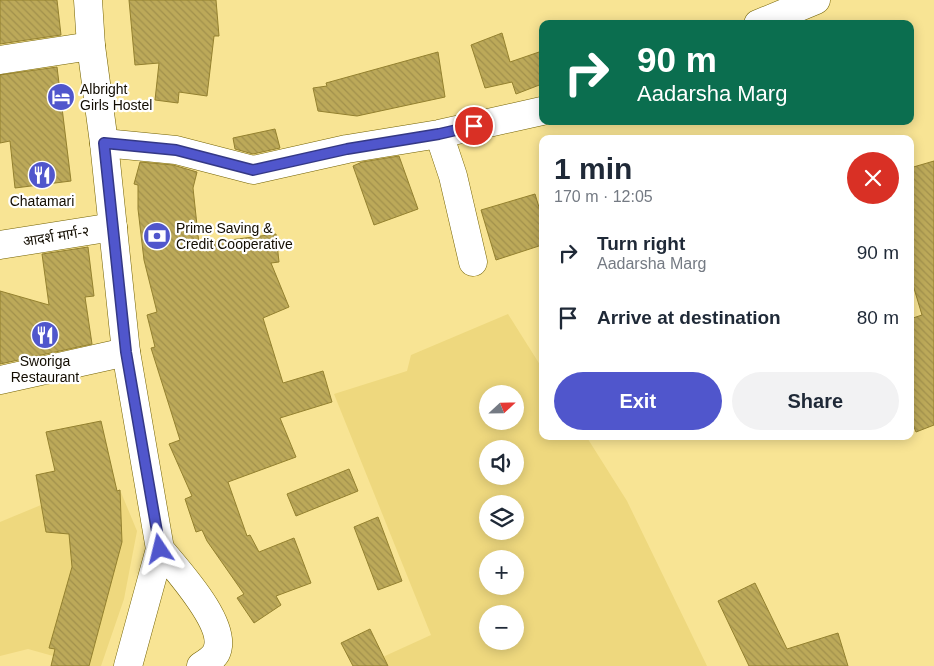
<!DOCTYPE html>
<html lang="en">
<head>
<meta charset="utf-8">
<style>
	body { margin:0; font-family:Helvetica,"Noto Sans Devanagari",sans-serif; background:#f2f2f3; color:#1f2937; height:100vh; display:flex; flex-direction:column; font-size:19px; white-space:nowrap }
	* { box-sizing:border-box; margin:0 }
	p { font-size:16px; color:#747a83 }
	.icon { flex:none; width:28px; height:28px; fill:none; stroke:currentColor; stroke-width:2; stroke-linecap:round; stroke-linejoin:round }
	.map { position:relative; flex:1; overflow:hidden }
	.panel { position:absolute; left:539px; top:135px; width:375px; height:305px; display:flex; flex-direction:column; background:#fff; border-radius:10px; box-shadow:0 2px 12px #0003 }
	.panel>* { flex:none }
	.guide { position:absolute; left:539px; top:20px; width:375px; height:105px; border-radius:10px; box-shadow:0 2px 12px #0003; background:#0b6e4f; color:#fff; overflow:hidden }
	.needle { width:32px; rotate:68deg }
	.fabs { position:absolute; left:479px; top:385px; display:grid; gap:10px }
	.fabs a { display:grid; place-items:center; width:45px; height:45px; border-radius:50%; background:#fff; box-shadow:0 2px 12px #0003; font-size:25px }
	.pin { position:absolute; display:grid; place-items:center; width:42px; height:42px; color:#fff; margin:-21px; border:2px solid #fff; border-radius:50%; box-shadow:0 1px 5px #0007 }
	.me { position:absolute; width:55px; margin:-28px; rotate:350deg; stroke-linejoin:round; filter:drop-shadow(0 0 4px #0008) }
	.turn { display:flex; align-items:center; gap:18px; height:105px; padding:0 15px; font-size:22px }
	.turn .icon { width:65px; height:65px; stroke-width:2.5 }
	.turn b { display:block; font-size:35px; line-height:42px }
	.round { display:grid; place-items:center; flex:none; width:52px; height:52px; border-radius:26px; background:#f2f2f3 }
	.headline { display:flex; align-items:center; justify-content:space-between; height:85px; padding:0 15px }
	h1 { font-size:30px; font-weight:700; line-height:38px }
	.action { display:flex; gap:10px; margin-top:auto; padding:10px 15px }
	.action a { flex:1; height:58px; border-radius:30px; background:#5056cc; color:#fff; font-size:20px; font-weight:700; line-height:58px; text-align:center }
	.action a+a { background:#f2f2f3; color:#1f2937 }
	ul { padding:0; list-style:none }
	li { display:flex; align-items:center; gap:15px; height:65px; padding:0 15px }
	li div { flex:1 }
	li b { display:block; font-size:19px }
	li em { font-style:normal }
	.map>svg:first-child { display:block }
	.built { fill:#eed87e; fill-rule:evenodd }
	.building { fill:url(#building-back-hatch); stroke:#94812f }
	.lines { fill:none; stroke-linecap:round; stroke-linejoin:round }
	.street-casing { stroke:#736100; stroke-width:29 }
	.secondary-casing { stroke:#736100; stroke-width:29 }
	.street { stroke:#fff; stroke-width:28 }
	.secondary { stroke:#fff; stroke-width:28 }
	.route-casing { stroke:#343885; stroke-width:12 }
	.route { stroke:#5056cc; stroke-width:9 }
	.labels { text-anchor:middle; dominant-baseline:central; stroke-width:4.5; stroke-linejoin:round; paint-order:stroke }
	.poi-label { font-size:14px; fill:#120c00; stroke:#fff; text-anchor:start }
	.street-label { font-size:14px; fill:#120c00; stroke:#fff }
</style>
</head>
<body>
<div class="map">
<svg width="934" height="666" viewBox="0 0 934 666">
	<defs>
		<pattern id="building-back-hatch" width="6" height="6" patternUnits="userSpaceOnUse" patternTransform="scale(1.25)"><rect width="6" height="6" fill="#bca959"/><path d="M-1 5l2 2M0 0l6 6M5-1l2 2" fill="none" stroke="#a1904c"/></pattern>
	</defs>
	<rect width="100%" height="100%" fill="#f8e494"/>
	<path class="built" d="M508 314 542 368V436H586L627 501 707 666H363L431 635 334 394 407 371 411 355ZM488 394H515V421H488ZM488 449H515V476H488ZM488 504H515V531H488ZM488 559H515V586H488ZM488 614H515V641H488Z
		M120 490 137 531 124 599 101 666H89L28 649 0 656V522L41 505Z"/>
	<path class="building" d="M0 0H57L61 35 0 44Z
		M129 0H216L219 36H214L207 96 179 92 178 103 155 100 159 63 135 65Z
		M502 33 510 62 542 51V84L516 94 512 82 485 88 471 45Z
		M438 52 445 97 357 116 318 111 313 88 327 86 326 83Z
		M57 67 71 181 15 188 10 141 0 143V75Z
		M275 129 280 148 253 154 235 149 233 138Z
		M399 156 418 209 374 225 353 166 362 162Z
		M934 161V425L916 432 910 417V319L922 315 910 275V168Z
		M140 162 173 165 197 172 193 188 199 244 276 234 279 262 271 263 289 307 263 318 283 383 323 371 332 402 280 418 296 457 228 482 247 536 250 535 259 552 294 538 311 583 276 596 281 605 254 623 237 598 244 594 207 541 202 530 196 532 185 499 192 496 169 444 180 440 151 348 155 347 147 315 157 312 144 260 138 209V185L134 184Z
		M535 194 542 217V245L496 260 481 210Z
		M88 247 94 296 85 297 92 344 0 364V291L49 305 42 254Z
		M101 421 117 491 120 490 122 542 89 666H51L55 649 49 648 72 567 69 534 46 532 36 475 55 471 46 432Z
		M349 469 358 491 296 516 287 494Z
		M378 517 402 581 378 590 354 527Z
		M755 583 787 649 838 633 848 666H749L718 601Z
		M370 629 388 666H353L341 643Z"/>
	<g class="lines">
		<g class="street-casing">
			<path id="street" d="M758 24 816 0
				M0 60 91 46
				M439 134 453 176 473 262
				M104 143 176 150 253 170 347 149 439 134 542 111
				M0 245 113 227
				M0 380 126 352"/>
		</g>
		<g class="secondary-casing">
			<path id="secondary" d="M88 0 91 46 104 143 126 352 160 549 128 666
				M160 549C176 569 230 626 216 653 213 658 206 663 201 666"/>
		</g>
		<use href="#street" class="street"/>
		<use href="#secondary" class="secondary"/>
	</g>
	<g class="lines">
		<g class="route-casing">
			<path id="route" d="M160 549 126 352 104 143 176 150 253 170 347 149 439 134 474 126"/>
		</g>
		<use href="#route" class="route"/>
	</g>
	<defs>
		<g id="hotel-disc" transform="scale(1.4375)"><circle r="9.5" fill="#5056cc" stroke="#fff"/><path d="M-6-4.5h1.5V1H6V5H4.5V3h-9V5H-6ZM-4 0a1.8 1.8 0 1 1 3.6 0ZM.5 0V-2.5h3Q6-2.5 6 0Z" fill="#fff"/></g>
		<g id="restaurant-disc" transform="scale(1.4375)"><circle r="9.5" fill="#5056cc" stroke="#fff"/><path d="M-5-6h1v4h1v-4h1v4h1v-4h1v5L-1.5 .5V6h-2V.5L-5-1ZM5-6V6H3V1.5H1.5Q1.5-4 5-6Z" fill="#fff"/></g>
		<g id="bank-disc" transform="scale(1.4375)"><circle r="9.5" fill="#5056cc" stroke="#fff"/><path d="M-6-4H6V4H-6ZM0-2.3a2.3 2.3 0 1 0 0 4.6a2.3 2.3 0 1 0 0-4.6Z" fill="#fff"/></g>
	</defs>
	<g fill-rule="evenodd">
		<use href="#hotel-disc" x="61" y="97"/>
		<use href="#restaurant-disc" x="42" y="175"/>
		<use href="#bank-disc" x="157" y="236"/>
		<use href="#restaurant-disc" x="45" y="335"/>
	</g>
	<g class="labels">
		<g class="poi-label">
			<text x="80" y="89">Albright<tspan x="80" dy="16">Girls Hostel</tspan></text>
			<text x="42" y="201" text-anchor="middle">Chatamari</text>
			<text x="176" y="228">Prime Saving &amp;<tspan x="176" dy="16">Credit Cooperative</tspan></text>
			<text x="45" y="361" text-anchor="middle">Sworiga<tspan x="45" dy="16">Restaurant</tspan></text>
		</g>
		<g class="street-label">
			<text transform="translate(56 236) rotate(-9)">आदर्श मार्ग-२</text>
		</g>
	</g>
</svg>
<div class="fabs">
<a><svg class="needle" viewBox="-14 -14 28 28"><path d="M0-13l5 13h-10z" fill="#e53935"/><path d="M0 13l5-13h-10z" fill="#747a83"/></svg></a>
<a><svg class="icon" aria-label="sound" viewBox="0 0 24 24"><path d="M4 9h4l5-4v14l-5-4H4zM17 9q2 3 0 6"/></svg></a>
<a><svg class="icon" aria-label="layers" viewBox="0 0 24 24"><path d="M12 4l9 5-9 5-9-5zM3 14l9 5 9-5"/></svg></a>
<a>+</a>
<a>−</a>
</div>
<div class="pin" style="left:474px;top:126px;background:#d93025"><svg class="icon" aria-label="arrive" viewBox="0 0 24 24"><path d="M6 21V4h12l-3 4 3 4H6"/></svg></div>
<svg class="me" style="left:160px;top:549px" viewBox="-20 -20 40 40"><path d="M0-17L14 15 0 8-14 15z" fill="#5056cc" stroke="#fff" stroke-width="4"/></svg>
<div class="guide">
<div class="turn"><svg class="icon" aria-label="right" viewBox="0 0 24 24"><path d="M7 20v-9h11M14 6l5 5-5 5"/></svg><div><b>90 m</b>Aadarsha Marg</div></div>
</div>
<section class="panel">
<div class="headline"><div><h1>1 min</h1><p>170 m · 12:05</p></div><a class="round" style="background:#d93025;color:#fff"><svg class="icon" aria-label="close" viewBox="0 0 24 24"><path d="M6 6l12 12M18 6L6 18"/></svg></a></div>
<ul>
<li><svg class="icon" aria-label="right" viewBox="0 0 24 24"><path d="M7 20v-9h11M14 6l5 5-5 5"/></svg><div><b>Turn right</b><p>Aadarsha Marg</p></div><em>90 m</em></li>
<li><svg class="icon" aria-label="arrive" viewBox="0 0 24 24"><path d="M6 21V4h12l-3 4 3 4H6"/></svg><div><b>Arrive at destination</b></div><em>80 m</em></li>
</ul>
<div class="action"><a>Exit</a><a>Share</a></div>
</section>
</div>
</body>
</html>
